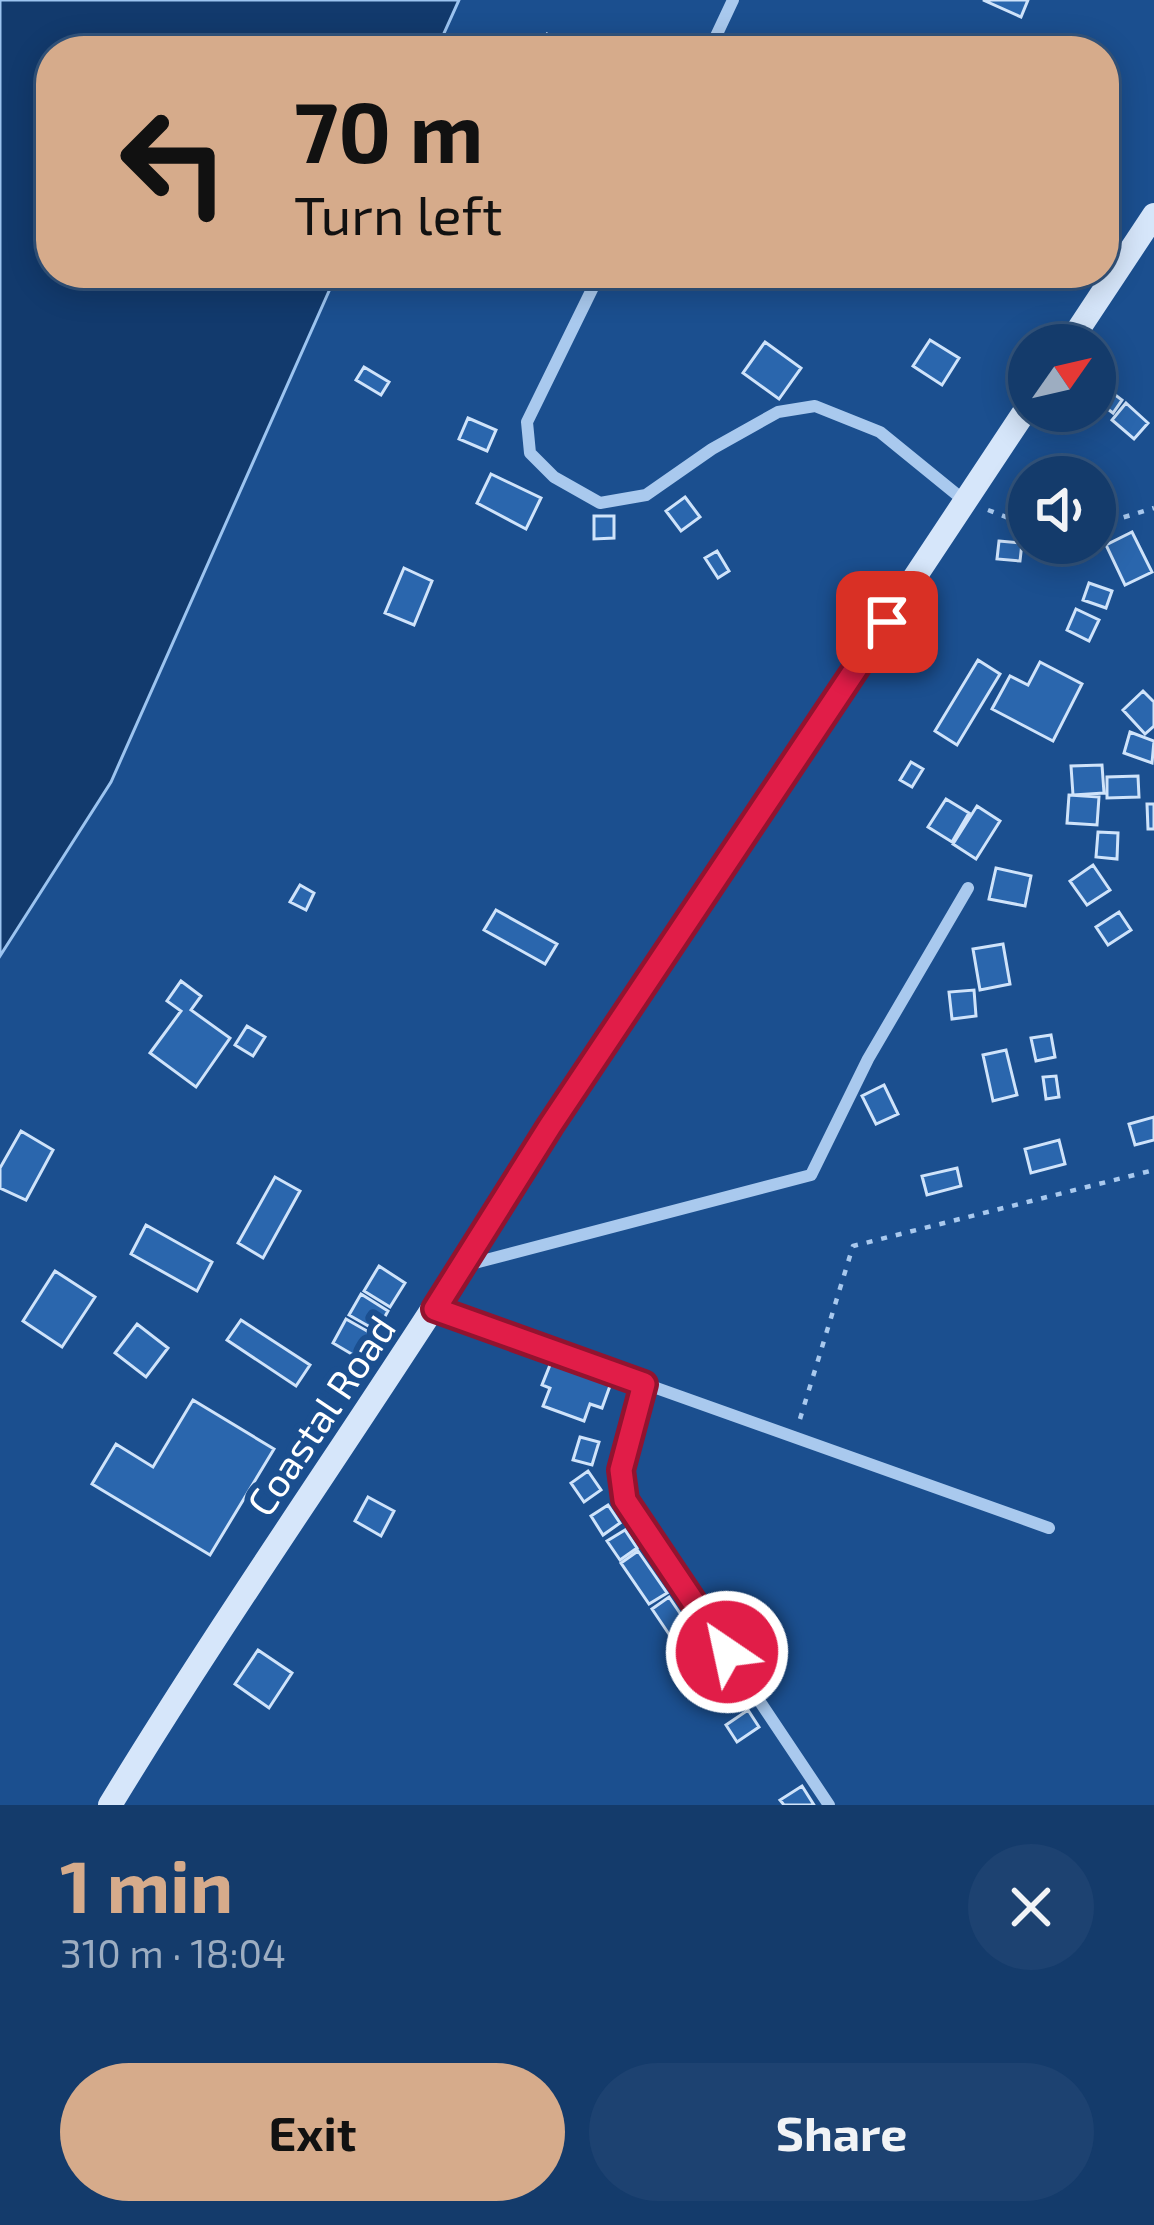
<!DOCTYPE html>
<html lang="en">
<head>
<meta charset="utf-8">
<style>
	body { margin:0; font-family:"Exo 2",sans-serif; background:#1d4271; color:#f1f3f6; height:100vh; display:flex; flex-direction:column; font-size:45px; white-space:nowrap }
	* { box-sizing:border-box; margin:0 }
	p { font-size:39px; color:#9dadc1 }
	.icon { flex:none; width:66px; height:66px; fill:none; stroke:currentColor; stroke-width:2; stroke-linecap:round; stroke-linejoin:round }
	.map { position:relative; height:1805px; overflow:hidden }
	.panel { display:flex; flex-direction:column; background:#143b6b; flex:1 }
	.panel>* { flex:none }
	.banner { position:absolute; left:36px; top:36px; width:1083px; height:252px; border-radius:48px; box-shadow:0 6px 30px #0003,0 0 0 3px #33557e; background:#d6ab8b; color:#111; overflow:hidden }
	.needle { width:78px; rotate:56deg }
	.fabs { position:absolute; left:1008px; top:324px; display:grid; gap:24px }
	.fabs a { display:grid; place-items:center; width:108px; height:108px; border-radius:50%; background:#143b6b; box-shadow:0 6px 30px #0003,0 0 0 3px #33557e; font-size:60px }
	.pin { position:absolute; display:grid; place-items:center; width:102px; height:102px; color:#fff; margin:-51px; border-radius:24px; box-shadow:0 6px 18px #0006 }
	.me { position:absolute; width:132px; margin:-66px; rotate:326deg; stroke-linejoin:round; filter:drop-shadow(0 0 9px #0008) }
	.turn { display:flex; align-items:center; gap:42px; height:252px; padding:0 60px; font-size:54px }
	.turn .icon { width:156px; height:156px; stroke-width:2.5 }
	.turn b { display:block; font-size:84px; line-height:102px }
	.round { display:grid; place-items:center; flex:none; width:126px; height:126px; border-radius:63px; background:#1d4271 }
	.head { display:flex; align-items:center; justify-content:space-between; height:204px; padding:0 60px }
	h1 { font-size:72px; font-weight:700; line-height:90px; color:#d6ab8b }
	.button { display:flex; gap:24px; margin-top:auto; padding:24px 60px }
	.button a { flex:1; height:138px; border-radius:72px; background:#d6ab8b; color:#111; font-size:48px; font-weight:700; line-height:138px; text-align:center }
	.button a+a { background:#1d4271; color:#f1f3f6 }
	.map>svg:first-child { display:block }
	.water { fill:#123a6d; stroke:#9cc4f0; stroke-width:3 }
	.building { fill:#2a66ad; stroke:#cfe3fa; stroke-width:3 }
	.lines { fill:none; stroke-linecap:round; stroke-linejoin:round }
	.path { stroke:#a9c9ee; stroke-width:4.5; stroke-dasharray:6 9; stroke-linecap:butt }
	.street { stroke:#a9c9ee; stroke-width:12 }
	.secondary { stroke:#d6e6fa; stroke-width:24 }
	.route-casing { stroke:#92132f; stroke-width:30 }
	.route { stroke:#e11d48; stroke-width:21 }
	.labels { text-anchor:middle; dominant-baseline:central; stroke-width:12; stroke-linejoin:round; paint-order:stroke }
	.street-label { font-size:39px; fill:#fff; stroke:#1b4f8f }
</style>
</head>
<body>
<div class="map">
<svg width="1154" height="1805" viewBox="0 0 1154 1805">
	<rect width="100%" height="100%" fill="#1b4f8f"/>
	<path class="water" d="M0 0H459L436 51H51V273H337L111 782 0 956Z"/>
	<path class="building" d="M983 0H1028L1021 17Z
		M547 34 574 51H535Z
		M930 340 959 358 942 385 913 366Z
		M765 342 801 368 779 399 743 373Z
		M364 367 389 382 381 395 356 380Z
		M1106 388 1122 400 1113 413 1097 401Z
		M1126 403 1148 423 1134 439 1112 420Z
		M468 418 496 430 487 451 459 439Z
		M491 474 541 498 526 529 477 503Z
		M685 497 700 517 681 531 666 511Z
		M594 516H614V538L594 539Z
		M1132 532 1152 572 1125 585 1106 545Z
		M999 541 1022 543 1020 561 997 559Z
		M717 551 729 571 718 578 705 558Z
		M404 568 432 581 414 625 385 613Z
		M1089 583 1112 591 1106 608 1083 600Z
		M1076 609 1099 620 1089 641 1067 630Z
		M978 660 1000 674 957 745 935 731Z
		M1040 662 1082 684 1053 741 992 709 1010 676 1028 685Z
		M1143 691 1154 702V726L1145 734 1123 710Z
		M1130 732 1154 741 1152 763 1124 753Z
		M911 762 923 769 912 787 900 780Z
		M1102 765 1104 793 1073 795 1071 766Z
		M1138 776 1139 797 1107 798V777Z
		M1069 795 1099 797 1097 825 1067 823Z
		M946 799 969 813 952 842 928 827Z
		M1147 804H1154V829H1148Z
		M977 806 1000 821 976 859 953 844Z
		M1098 832 1118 833 1117 859 1096 857Z
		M1093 865 1110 890 1087 905 1070 881Z
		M996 868 1031 876 1025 906 989 899Z
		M300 885 314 893 306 910 290 902Z
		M496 910 557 944 545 964 484 930Z
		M1119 912 1131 930 1108 945 1096 927Z
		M1003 944 1010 984 980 990 973 949Z
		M181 981 201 996 191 1010 230 1038 196 1087 150 1053 181 1011 167 1001Z
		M974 990 976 1016 952 1019 949 992Z
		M247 1026 265 1037 253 1056 235 1045Z
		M1051 1035 1055 1057 1036 1061 1031 1038Z
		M1006 1050 1017 1095 993 1101 983 1055Z
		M1056 1076 1059 1097 1046 1099 1043 1077Z
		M884 1085 898 1114 876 1124 862 1096Z
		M1154 1117V1140L1135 1145 1129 1124Z
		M21 1131 53 1150 26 1200 0 1188V1168Z
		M1059 1140 1065 1164 1031 1173 1025 1149Z
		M957 1168 961 1186 927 1195 922 1176Z
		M275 1177 300 1191 263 1258 238 1243Z
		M146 1225 212 1262 197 1291 131 1254Z
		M379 1266 405 1283 390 1307 364 1291Z
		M55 1271 95 1297 62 1347 23 1321Z
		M361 1294 388 1311 377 1331 349 1315Z
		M346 1319 374 1335 360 1359 333 1343Z
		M241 1320 310 1365 296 1386 227 1340Z
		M137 1324 168 1348 146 1377 115 1353Z
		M552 1360 611 1383 602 1408 590 1404 584 1421 543 1406 550 1388 542 1385Z
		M193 1400 274 1449 210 1555 92 1484 116 1444 153 1467Z
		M580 1437 599 1442 592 1465 573 1460Z
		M588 1471 601 1490 584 1502 571 1483Z
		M368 1497 394 1511 381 1536 355 1521Z
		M608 1505 620 1523 603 1535 591 1516Z
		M625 1530 637 1548 620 1560 607 1541Z
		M638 1551 667 1593 649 1604 621 1563Z
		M669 1597 696 1637 679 1649 652 1609Z
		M699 1639 717 1667 695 1681 676 1654Z
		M258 1650 292 1673 269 1708 235 1684Z
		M717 1670 727 1685 708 1698 698 1683Z
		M748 1710 759 1727 737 1742 726 1725Z
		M802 1786 814 1805H784L780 1800Z"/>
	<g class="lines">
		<path class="path" d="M988 510 1029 526
			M1095 526 1154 508
			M800 1419 853 1246 1154 1170"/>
		<path class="street" d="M709 51 733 0
			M600 273 527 422 530 453 554 477 600 503 646 495 712 449 778 412 815 406 880 432 966 502
			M463 1266 811 1175 868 1059 968 888
			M435 1309 1049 1528
			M644 1384 621 1470 625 1500 829 1805"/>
		<path class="secondary" d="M1068 345 1154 215
			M110 1805C239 1593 384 1391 515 1180L1029 405"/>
	</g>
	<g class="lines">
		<g class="route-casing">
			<path id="route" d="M727 1652 625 1500 621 1470 644 1384 435 1309 550 1126 887 622"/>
		</g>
		<use href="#route" class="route"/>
	</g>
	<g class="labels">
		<g class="street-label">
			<text transform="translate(320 1415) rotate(-56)">Coastal Road</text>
		</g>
	</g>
</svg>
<div class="fabs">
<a><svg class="needle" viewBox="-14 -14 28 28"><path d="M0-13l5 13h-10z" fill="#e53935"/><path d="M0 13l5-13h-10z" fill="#9dadc1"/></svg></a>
<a><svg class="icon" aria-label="sound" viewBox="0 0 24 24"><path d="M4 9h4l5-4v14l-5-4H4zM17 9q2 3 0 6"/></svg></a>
</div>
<div class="pin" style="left:887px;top:622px;background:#d93025"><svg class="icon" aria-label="arrive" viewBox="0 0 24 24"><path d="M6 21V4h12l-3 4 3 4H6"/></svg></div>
<svg class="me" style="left:727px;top:1652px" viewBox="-20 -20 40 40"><circle r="17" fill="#e11d48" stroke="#fff" stroke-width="3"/><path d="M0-11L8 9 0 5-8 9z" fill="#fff"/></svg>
<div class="banner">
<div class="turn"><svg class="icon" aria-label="left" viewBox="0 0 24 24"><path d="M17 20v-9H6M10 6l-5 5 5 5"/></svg><div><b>70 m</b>Turn left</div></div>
</div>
</div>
<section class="panel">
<div class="head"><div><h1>1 min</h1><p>310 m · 18:04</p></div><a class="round"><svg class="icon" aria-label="close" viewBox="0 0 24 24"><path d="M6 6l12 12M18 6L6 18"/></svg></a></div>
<div class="button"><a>Exit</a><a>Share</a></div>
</section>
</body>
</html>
